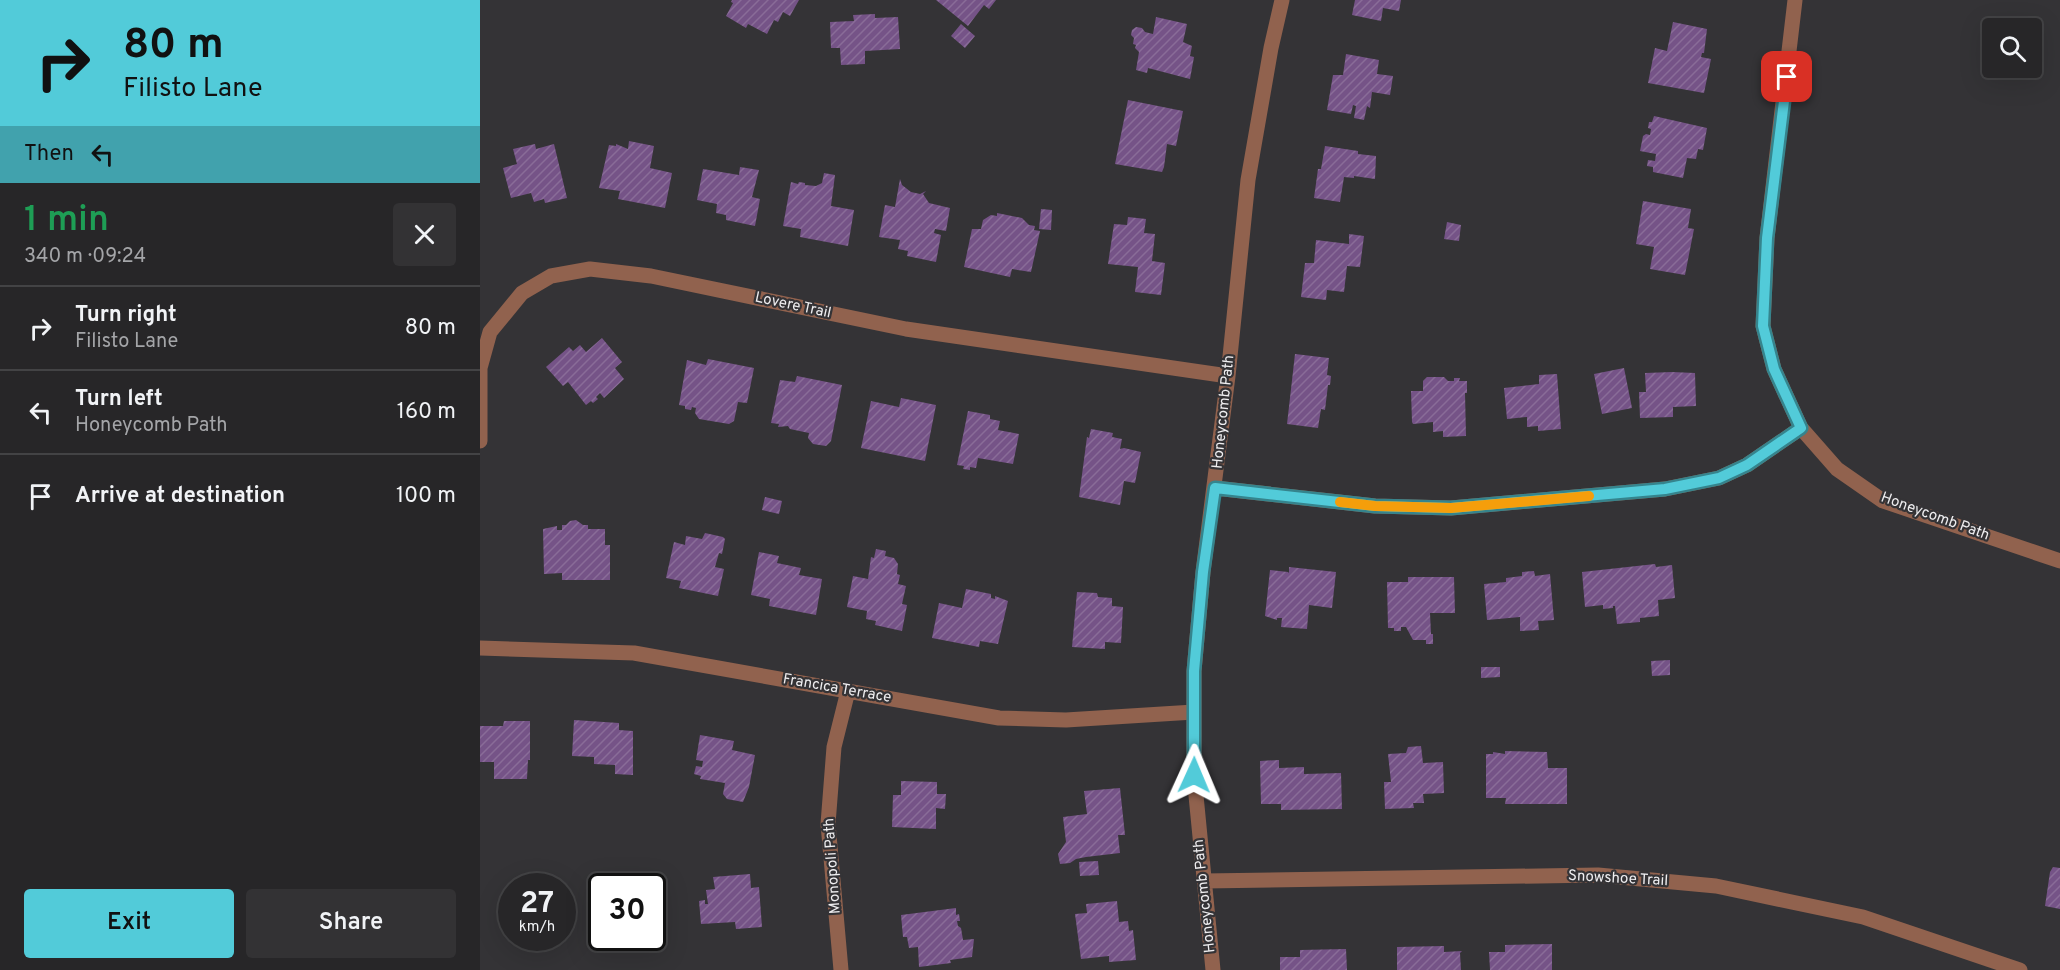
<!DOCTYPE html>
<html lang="en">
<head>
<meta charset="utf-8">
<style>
	body { margin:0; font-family:Overpass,sans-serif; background:#333234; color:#f1f3f6; height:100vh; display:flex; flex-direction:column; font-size:22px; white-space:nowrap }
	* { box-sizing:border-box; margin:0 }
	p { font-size:20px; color:#a4a5a8 }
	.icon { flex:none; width:33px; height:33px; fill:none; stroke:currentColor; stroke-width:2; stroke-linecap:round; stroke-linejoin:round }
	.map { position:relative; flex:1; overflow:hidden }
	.details { display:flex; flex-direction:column; background:#272628; width:480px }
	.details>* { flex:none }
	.hud { background:#52cbd9; color:#111; overflow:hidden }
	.fabs { position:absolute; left:1502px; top:18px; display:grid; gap:12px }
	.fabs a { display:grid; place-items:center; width:60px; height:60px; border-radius:6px; background:#272628; box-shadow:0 6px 24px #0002,0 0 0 2px #434345; font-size:30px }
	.speed { position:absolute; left:18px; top:873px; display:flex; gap:12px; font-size:30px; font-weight:700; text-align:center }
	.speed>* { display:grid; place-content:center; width:78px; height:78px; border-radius:50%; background:#272628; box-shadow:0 6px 24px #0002,0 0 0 2px #434345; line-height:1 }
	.speed small { font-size:15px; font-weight:400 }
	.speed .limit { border:3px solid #111; border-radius:9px; background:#fff; color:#111 }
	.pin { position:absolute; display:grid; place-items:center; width:51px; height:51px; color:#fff; margin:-26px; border-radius:12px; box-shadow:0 3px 9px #0006 }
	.me { position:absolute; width:66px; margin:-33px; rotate:1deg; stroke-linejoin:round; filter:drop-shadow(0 0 4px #0008) }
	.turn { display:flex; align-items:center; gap:21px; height:126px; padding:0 24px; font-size:27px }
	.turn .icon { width:78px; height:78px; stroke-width:2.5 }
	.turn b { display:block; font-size:42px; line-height:51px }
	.then { display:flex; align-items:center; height:57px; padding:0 24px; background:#0003; gap:12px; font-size:22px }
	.round { display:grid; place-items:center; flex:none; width:63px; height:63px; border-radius:6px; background:#333234 }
	.summary { display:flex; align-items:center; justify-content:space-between; height:102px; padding:0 24px }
	h1 { font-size:36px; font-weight:600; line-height:45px; color:#1e9e55 }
	.primary-button { display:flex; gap:12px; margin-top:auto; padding:12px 24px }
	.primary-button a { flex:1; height:69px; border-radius:6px; background:#52cbd9; color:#111; font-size:24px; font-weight:600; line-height:69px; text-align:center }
	.primary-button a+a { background:#333234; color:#f1f3f6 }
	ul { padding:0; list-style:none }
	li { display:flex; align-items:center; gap:18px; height:84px; padding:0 24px; border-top:2px solid #434345 }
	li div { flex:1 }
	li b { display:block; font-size:22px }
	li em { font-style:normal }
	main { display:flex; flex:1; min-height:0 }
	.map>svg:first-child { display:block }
	.building { fill:url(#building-hatch) }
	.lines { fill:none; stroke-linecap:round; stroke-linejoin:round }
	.minor { stroke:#91624e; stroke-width:15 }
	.route-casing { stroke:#35848d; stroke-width:15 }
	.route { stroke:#52cbd9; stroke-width:10 }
	.slow { stroke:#f59e0b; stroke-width:10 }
	.labels { text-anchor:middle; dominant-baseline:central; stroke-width:4.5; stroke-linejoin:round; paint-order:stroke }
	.street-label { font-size:15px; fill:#efeef0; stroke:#343336 }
</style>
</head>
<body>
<main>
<section class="details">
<div class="hud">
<div class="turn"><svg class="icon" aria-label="right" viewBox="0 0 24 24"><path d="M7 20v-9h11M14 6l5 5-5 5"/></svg><div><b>80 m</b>Filisto Lane</div></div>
<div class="then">Then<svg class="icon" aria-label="left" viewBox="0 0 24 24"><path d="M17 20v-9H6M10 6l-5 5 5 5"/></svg></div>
</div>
<div class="summary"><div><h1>1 min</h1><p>340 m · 09:24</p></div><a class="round"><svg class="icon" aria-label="close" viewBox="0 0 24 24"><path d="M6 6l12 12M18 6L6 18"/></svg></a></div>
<ul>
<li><svg class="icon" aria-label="right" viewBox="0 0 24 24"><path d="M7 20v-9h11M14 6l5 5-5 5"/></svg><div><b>Turn right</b><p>Filisto Lane</p></div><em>80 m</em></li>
<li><svg class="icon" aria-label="left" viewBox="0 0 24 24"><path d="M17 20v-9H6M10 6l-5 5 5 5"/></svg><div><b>Turn left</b><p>Honeycomb Path</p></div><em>160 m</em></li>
<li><svg class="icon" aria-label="arrive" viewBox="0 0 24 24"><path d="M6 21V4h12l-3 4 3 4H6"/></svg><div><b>Arrive at destination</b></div><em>100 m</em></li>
</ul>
<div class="primary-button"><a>Exit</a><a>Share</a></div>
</section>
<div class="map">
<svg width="1580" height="970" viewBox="0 0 1580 970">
	<defs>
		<pattern id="building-hatch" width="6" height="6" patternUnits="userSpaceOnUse" patternTransform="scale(1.5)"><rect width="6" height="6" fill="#755387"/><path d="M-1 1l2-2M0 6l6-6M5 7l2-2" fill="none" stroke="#896c98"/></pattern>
	</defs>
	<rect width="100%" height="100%" fill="#343336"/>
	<path class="building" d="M252 0H319L310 16 303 12 298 22 294 20 287 34 268 24 266 28 246 16 253 3 251 2Z
		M456 0H516L509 9 504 5 488 26Z
		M875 0H921L919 11 903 8 901 21 872 15Z
		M395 14V18L418 17 420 49 385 51V64L361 65 360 48H351L350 22 374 21 373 15Z
		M676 17 707 24 703 42 712 46 710 56 714 57 710 79 668 68 667 73 656 70 659 52 655 48 656 45 653 44 654 38 651 35 652 30 656 27 662 28 665 32 673 34Z
		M1193 22 1227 29 1224 53H1222L1221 57 1231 59 1224 93 1168 83 1175 48 1187 51Z
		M481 24 495 36 485 48 471 36Z
		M866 54 899 60 897 74 913 76 910 95 892 92 890 108 887 106 884 120 874 118 876 106 873 105 871 114 847 110 853 75H863Z
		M648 100 703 111 696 146 687 144 684 167 682 172 635 164Z
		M1174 116 1227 128 1223 150 1218 149 1216 159 1207 158 1203 178 1173 172V167L1167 166 1168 160 1175 161 1176 154 1160 151 1163 136 1166 134 1170 135 1171 129 1168 128 1169 122H1172Z
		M149 141 174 146 170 168 192 173 185 208 138 199 140 191 119 188 129 145 136 146V144L148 149Z
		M55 144 56 149 74 144 87 198 65 203 64 199 54 202 51 193 31 198 23 168 37 164 33 149Z
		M845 146 878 151V154L896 156 895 179 874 176V178L864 177 860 202 834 198 838 169H841Z
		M260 167 279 170 272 197 280 199 275 226 246 220V215L236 213 237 204 217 200 223 169 259 175Z
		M344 173 355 175 351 206 374 210 368 246 320 237 321 229 303 226 311 182 318 184 319 182 325 183V185L336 186 342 183Z
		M420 179 422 185 431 192 440 194 446 191 443 194 449 203 470 208 466 231 455 229 454 233 461 235 456 262 427 256 428 251 418 249 420 240 399 237 405 205 415 207Z
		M1163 201 1211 209 1208 228 1214 229 1205 275 1170 269 1174 247 1156 244Z
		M561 209 572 210 571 230 559 229Z
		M517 213 542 218 549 225 555 226 554 230 560 231 551 272 532 269 530 277 484 267 492 229H501L503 220 511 215 517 216Z
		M648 217 666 219 664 233 675 234 672 261 685 263 681 295 655 292 658 267 628 264 634 224 647 225Z
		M967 222 981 225 979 241 964 239Z
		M869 234 884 236 880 267 867 266 864 292 847 290 846 300 821 297 825 263H834L836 240 869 244Z
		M122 338 142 362 135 368 144 379 124 398 120 393 116 397 118 399 113 403 111 401 106 405 88 382 83 386 66 367 89 347 93 351 100 345 106 352Z
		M815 354 849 358 847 375 851 376 850 385H848L845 410 841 409 838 428 807 424Z
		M228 359 274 368 267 403 258 402 254 421 249 424 219 419 215 413 216 408 212 407 211 410 205 409V406L199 405 207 360 226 365Z
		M1144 368 1152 408 1122 414 1114 374Z
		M1192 372 1215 373 1216 406 1193 407V417L1160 418 1159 392H1166L1165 373Z
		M1077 374 1081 429 1058 431V426L1047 427V417L1027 419 1024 388 1059 384V375Z
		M317 376 362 385 351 441 346 446 333 444 328 438 329 433 310 429 308 426 298 427 299 424 291 423 300 380 315 382Z
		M947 377H964L968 381H974V378H980L979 381H987V393H985L986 436 963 437V431L953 432V422L933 424 932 422 931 391H943V381Z
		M421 398 456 405 445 461 381 448 391 401 419 407Z
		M488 411 510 415V419L520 421 518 430 539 434 533 464 498 458 496 468 490 467V470L483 469 484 466 477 465Z
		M611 429 633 433 632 437 642 439 640 449 644 448 661 452 655 483 644 481 640 505 599 497 607 437 609 438Z
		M285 497 302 501 299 514 282 510Z
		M96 520 103 525H108V529H125V545H130V580H82V573L64 574 63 529 77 526V530H82V525H86L90 521Z
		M225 533 243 537 245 539 242 554 239 553 235 567 244 569 238 596 199 588 201 581 186 578 194 542 205 545 206 536 222 539Z
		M396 549 406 551 405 556 414 558 418 564 417 574 420 575 418 584 426 586 422 604 427 605 422 631 395 625 396 621 386 619 387 611 367 607 373 576 388 579 391 557 394 558Z
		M279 552 299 556 297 563 321 568 319 575 342 579 336 615 289 606 290 599 271 595Z
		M1175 564 1176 567 1192 565 1195 598 1178 600 1179 616 1160 618V622L1137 624 1135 606H1133V608L1123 609V605L1105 607 1102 572Z
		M809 567 856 572 852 608 829 605 827 629 801 627 802 618H797V620L785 616 790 570 808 572 809 573Z
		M1054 571 1055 576 1070 574 1074 620 1058 621 1059 630 1040 631V617L1007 620 1004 584 1026 582V578L1042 576V572Z
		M928 577H974L975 613H950L951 634H953V644H946V640H933L926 627H921V631H914V628H908L907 582H928Z
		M486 589 511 594V598L515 599V596L528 601 518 644 500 641 499 647 452 638 459 603 482 608Z
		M597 592 617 593 618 597 632 598V606L643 607 641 643 625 642V649L592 647Z
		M1190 660V675L1172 676 1171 661Z
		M1001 667H1020V677L1001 678Z
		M94 720 139 723V730L153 731V775L135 774V765L114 764V757L92 756Z
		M24 721H50V760H48L47 779H14V762H0V726H23Z
		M220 735 254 741 252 750 275 755 269 787 263 802 247 799 243 794 245 783 220 779 221 776 214 774 216 766 222 767 223 761 216 760Z
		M941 746 943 763 963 762 964 793 943 794 944 803H933L934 808 905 809 904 782H911L908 754 926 753 928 747Z
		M1025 751 1067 752 1068 768H1087V804H1025L1026 798H1006V754H1013V752L1025 754Z
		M799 760V768L824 767V774L861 773 862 809 801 810V804H781L780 761Z
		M421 781 457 782V794H466L465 809 456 808V829L412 827 413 795H421Z
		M640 788 645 835H638L640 853 606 857 596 859 590 863 580 864 578 854 586 842 583 817 607 814 604 791Z
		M618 861 619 875 600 876 599 862Z
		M1573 867 1580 868V909L1565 906 1570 872Z
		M270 874 271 888 279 887 282 927 256 929 255 922 221 924 219 901 225 900V904H228L226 890 235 889 233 877Z
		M637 901 639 922 648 921 649 931 653 930 656 960 629 962V956L601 959 595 914 607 913 606 904Z
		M476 908V915L479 914 480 921H477L478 926 481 928 483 940 494 939 492 957 470 960 471 963 439 967 438 947 429 948 427 937H423L421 915Z
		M1072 944V970H1010L1009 952H1025V945Z
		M964 946V952L982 951 980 953 981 970H917V947Z
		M866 949 867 970H800V957H820V950Z"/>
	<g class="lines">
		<path class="minor" d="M1315 0 1287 238 1283 326 1294 369 1321 428 1357 469 1403 501 1580 561
			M0 441V368L10 332 42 293 71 276 110 269 171 276 426 329 748 376
			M735 488 895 506 971 508 1185 489 1239 478 1267 465 1321 428
			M0 648 154 653 519 718 586 720 714 712
			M724 881 1118 875 1236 886 1383 917 1540 970
			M361 970 348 824 354 747 368 691
			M733 970 714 775V671L723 572 748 376 768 180 791 48 802 0"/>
	</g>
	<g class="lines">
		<g class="route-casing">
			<path id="route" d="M714 775V671L723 572 735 488 895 506 971 508 1185 489 1239 478 1267 465 1321 428 1294 369 1283 326 1287 238 1307 77"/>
		</g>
		<use href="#route" class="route"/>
		<path class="slow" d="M860 502 895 506 971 508 1109 496"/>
	</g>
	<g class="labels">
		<g class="street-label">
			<text transform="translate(313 306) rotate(12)">Lovere Trail</text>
			<text transform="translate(744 412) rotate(-84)">Honeycomb Path</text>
			<text transform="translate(1455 517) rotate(20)">Honeycomb Path</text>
			<text transform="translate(357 689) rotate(10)">Francica Terrace</text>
			<text transform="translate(353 866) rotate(-94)">Monopoli Path</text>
			<text transform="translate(1138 879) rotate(3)">Snowshoe Trail</text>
			<text transform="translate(725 896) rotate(-96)">Honeycomb Path</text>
		</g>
	</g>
</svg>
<div class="fabs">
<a><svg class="icon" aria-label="search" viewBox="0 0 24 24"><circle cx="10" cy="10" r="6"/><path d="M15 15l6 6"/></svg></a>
</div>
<div class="speed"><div>27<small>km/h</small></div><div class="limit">30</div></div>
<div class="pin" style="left:1307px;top:77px;background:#d93025"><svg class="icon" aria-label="arrive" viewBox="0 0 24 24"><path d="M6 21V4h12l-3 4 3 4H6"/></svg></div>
<svg class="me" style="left:714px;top:775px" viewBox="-20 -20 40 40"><path d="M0-17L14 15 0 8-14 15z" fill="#52cbd9" stroke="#fff" stroke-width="4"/></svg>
</div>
</main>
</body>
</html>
